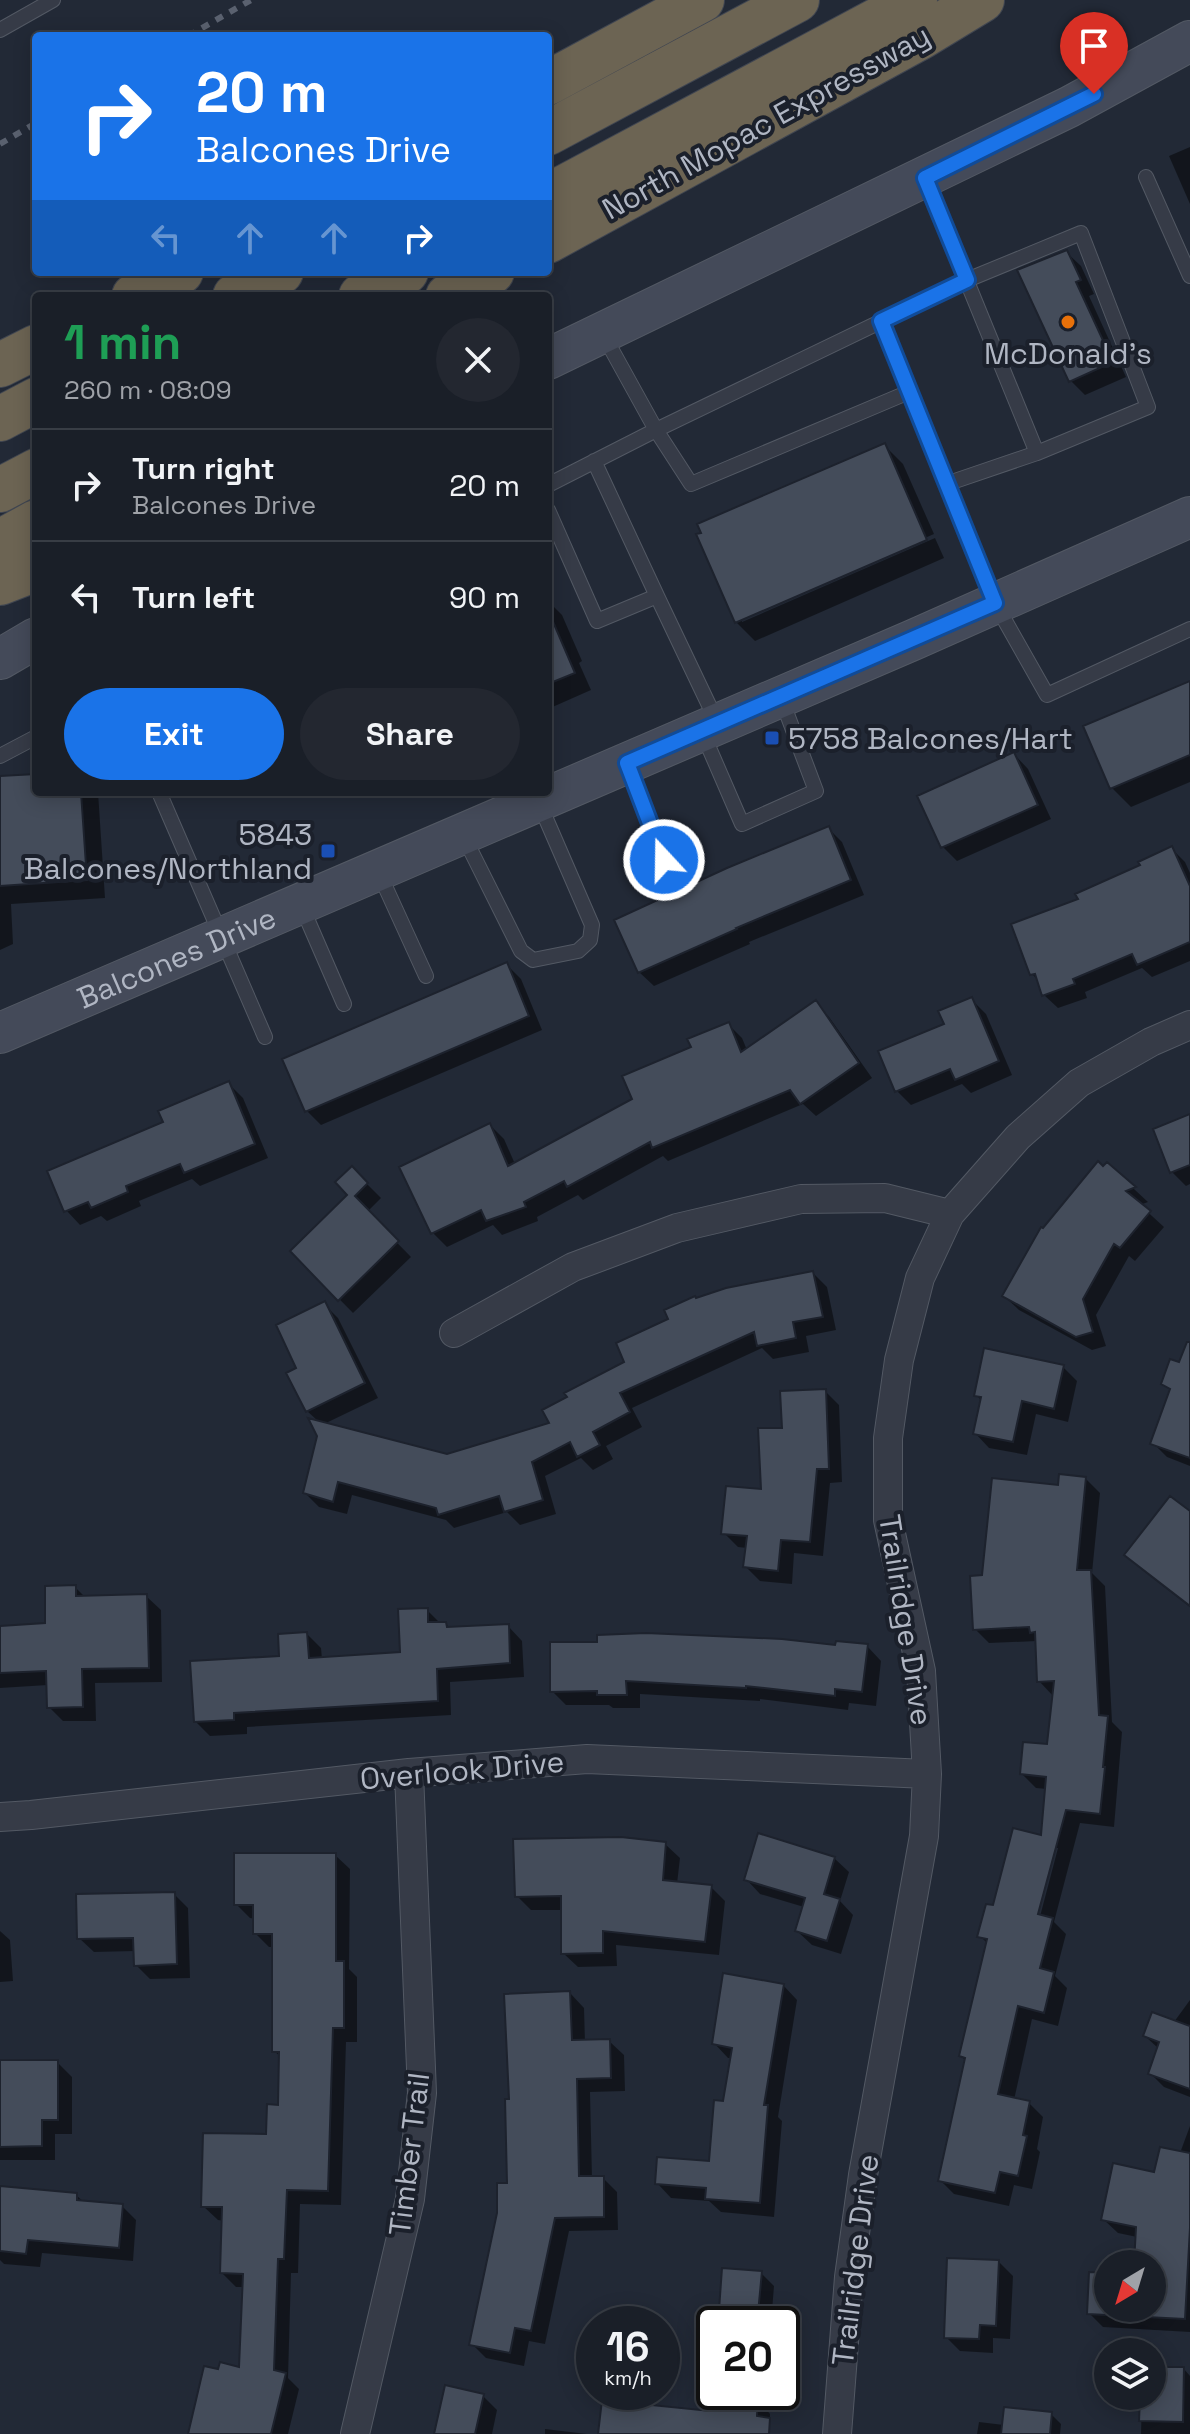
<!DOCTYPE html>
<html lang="en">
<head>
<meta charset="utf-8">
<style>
	body { margin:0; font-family:"Space Grotesk",sans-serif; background:#232730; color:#f1f3f6; height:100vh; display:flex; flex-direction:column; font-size:30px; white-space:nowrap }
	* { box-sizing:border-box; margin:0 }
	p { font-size:26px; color:#9fa2a8 }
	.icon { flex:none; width:44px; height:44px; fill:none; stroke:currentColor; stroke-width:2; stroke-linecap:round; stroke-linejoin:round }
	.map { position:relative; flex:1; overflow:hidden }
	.sheet { position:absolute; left:32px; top:292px; width:520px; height:504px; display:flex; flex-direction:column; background:#1a1f28; border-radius:8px; box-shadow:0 4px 20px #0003,0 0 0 2px #383d45 }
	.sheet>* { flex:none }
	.banner { position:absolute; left:32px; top:32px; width:520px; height:244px; border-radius:8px; box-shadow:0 4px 20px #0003,0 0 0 2px #383d45; background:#1a73e8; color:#fff; overflow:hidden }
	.needle { width:52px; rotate:218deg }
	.tools { position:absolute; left:1094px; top:2250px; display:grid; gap:16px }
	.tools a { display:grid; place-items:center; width:72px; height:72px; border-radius:50%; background:#1a1f28; box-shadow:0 4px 20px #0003,0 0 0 2px #383d45; font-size:40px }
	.speed { position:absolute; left:576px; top:2306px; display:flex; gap:16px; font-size:40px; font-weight:700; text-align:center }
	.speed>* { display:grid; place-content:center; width:104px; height:104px; border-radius:50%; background:#1a1f28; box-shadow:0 4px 20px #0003,0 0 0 2px #383d45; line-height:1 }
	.speed small { font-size:20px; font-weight:400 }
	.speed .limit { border:4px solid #111; border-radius:12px; background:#fff; color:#111 }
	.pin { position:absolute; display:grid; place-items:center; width:68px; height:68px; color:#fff; margin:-82px -34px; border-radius:50% 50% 50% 0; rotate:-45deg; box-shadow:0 0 8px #0007 }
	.pin .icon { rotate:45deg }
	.me { position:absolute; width:88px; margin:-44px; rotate:339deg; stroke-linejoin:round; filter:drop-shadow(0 0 6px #0008) }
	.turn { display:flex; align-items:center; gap:28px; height:168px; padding:0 32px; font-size:36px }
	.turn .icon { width:104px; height:104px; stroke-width:2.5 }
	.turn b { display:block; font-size:56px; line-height:68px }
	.lanes { display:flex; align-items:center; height:76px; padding:0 32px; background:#0003; justify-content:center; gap:40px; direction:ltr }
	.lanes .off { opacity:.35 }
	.round { display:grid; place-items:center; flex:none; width:84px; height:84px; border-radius:42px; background:#232730 }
	.summary { display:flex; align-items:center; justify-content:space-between; height:136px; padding:0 32px }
	h1 { font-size:48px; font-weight:700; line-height:60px; color:#1e9e55 }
	.cta { display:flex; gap:16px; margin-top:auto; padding:16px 32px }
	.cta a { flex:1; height:92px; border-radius:48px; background:#1a73e8; color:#fff; font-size:32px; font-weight:700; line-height:92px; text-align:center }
	.cta a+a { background:#232730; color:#f1f3f6 }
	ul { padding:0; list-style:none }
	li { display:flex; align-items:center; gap:24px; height:112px; padding:0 32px; border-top:2px solid #383d45 }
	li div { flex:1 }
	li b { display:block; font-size:30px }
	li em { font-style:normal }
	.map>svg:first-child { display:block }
	.shadow { fill:#0007; fill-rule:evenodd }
	.building { fill:#444c5a; stroke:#1d222d; stroke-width:2 }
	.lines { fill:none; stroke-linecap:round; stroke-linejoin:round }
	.lane-casing { stroke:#535964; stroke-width:16 }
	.street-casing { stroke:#535964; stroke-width:30 }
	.secondary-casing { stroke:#535964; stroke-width:42 }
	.highway-casing { stroke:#404651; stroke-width:46 }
	.lane { stroke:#363b47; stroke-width:14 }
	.street { stroke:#363b47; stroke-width:28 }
	.secondary { stroke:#444a59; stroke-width:40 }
	.highway { stroke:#6c6453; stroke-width:44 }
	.rail { stroke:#5a616f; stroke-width:6; stroke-dasharray:8 8; stroke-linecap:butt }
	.route-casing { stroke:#114b97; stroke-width:20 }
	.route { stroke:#1a73e8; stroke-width:14 }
	.food-dot { fill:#e8710a; stroke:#1b202b; stroke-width:3 }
	.transit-dot { fill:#1a4fb4; stroke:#1b202b; stroke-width:3 }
	.labels { text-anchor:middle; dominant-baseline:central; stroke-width:8; stroke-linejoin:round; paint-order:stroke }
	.street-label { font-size:30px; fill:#b0b6c3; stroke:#1b202b }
	.poi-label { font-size:30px; fill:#b0b6c3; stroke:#1b202b }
</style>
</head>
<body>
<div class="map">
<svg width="1190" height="2434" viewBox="0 0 1190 2434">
	<rect width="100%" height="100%" fill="#222936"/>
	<path class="shadow" d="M1190 147V204L1169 156Z
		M1066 252 1081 266 1094 294 1089 296 1126 377 1085 395 1071 381Z
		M884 445 903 464 934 534 742 618V622L935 538 944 558 755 641 736 622Z
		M548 592 554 607 562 615 582 661 579 663 591 690 548 709Z
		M1190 683V782L1131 807 1112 788Z
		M1014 754 1028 769 1051 819 957 861 943 847Z
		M36 776V792H98L105 898 11 904 13 944 0 950V779Z
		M828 828 842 842 864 895 749 942 750 944 654 986 639 972Z
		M1172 849 1185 862 1190 873V961L1152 977 1142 968 1085 992 1087 998 1058 1008 1044 995 1040 982 1032 974 1081 901Z
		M507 965 521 979 542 1030 321 1125 307 1111Z
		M972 1000 986 1014 1012 1075 971 1093 962 1084 911 1105 897 1091 946 1025Z
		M815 1003 829 1017 872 1078 816 1116 803 1104 668 1161 663 1156 583 1200 578 1195 537 1217 538 1221 502 1235 493 1225 447 1247 433 1233 490 1125 504 1139 515 1164 634 1100 693 1048 728 1024 742 1038 747 1050Z
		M229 1084 243 1098 268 1158 200 1186 192 1179 139 1201 141 1206 107 1221 101 1216 80 1225 66 1210 166 1123Z
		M1190 1117V1184L1186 1186 1172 1172Z
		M1107 1164 1148 1202 1140 1205 1164 1227 1135 1261 1129 1256 1096 1315 1106 1346 1092 1350 1019 1310 1004 1296 1043 1231Z
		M352 1169 381 1198 367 1212 411 1257 353 1313 292 1251 350 1195Z
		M813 1273 827 1287 836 1330 806 1336 809 1352 773 1359 762 1348 632 1408 642 1427 606 1446 613 1459 593 1470 581 1458 545 1476 556 1514 520 1525 507 1512 454 1528 446 1520 352 1495 347 1514 319 1507 305 1493 320 1436 319 1422 307 1411 299 1369 324 1304 338 1318 378 1398 324 1424 447 1456 551 1425Z
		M1063 1367 1077 1381 1068 1422 1036 1414 1027 1455 989 1448 975 1433 982 1401 976 1395Z
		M1190 1368V1466L1167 1457 1153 1443 1171 1391 1163 1383Z
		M825 1391 839 1405 842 1482 830 1483 823 1556 794 1553 792 1584 760 1581 745 1566 747 1548 738 1547 724 1533 763 1491Z
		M1086 1479 1100 1493 1092 1573 1105 1586 1112 1722 1122 1732 1114 1827 1080 1823 1054 1922 1066 1934 1055 1976 1067 1988 1058 2026 1032 2019 1014 2100 1029 2103 1043 2117 1037 2149 1040 2152 1032 2189 1014 2185 1009 2206 954 2194 940 2180 966 2061 961 2056 988 1944 980 1936 994 1908 1043 1838 1047 1789 1036 1788 1022 1774 1049 1747 1054 1697 1039 1681 1037 1641 989 1643 975 1629 984 1577 1060 1487ZM1054 1848H1058L1038 1924 1034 1923Z
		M1190 1514V1607L1141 1569 1127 1555Z
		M75 1587 86 1598 146 1596 161 1610 162 1682 95 1683 96 1721H63L49 1707 48 1685 0 1688V1628L47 1625Z
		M427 1610 441 1624H446L451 1629 508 1626 522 1641 524 1677 450 1682 451 1715 247 1727V1734L210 1736 196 1722 282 1658 307 1634 321 1648 322 1659 402 1654Z
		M867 1646 881 1661 876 1706 849 1703 848 1710 760 1699V1701L640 1694V1708H613L609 1705H566L552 1691 837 1647Z
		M665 1844 680 1858 677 1884 711 1887 725 1901 719 1955 616 1945 617 1966 578 1967 563 1953V1910H531L517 1896Z
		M335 1855 350 1869 349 1969 357 1977V2042H346L341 2205 300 2204 298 2273H291L288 2378 299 2389 288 2434H190L220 2372 241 2369 244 2287H236L222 2273 224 2221 218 2220 203 2206 268 2136 280 2107 281 2057 274 2051V1947H269L255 1933V1919L250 1918 236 1904Z
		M834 1858 849 1872 840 1901 853 1915 841 1954 812 1945 797 1931 804 1907 760 1894 746 1879Z
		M174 1894 188 1908 190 1978 150 1979 136 1965V1951L94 1952 79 1938Z
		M0 1931 10 1940 13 1981 0 1982Z
		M783 1985 797 2000 778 2117 782 2121 774 2217 721 2212 709 2201 671 2198 657 2183 710 2164 733 2058H728L714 2043Z
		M570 1993 584 2008 585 2042 609 2041 624 2055 625 2091 590 2092 592 2178H603L617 2192 618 2230 569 2231 545 2344 529 2341 524 2366 486 2358 472 2344 509 2185 512 2101Z
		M1190 2000V2097L1164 2087 1150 2073 1159 2049 1145 2036 1174 2022Z
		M0 2062H57L72 2077V2134H55V2160H0Z
		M1190 2126V2332L1103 2327 1089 2313 1108 2275V2308H1152V2264H1136L1137 2237 1118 2233 1103 2219 1180 2153Z
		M0 2188 76 2195 85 2203 122 2206 136 2220 133 2261 42 2253 40 2267 4 2264 0 2260Z
		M999 2262 1013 2276 1010 2339 993 2338V2353L960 2351 946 2337Z
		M761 2273 774 2286 771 2324H720Z
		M711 2327H714V2360L709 2355Z
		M1152 2369H1184L1190 2376V2434H1141L1142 2396H1152Z
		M714 2374V2392H765L764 2407 770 2414 769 2434H600L712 2414Z
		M483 2396 497 2410 492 2434H436Z
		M1051 2414 1061 2424 1060 2434H977L979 2422 1004 2425Z
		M545 2429 587 2434H545Z"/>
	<path class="building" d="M1067 250 1081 280 1076 282 1113 362 1069 382 1017 270Z
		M885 443 927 540 735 623 696 534 701 533 697 524Z
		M548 610 575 673 548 684Z
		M1190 681V755L1110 789 1083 726Z
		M1014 752 1038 805 941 848 917 796Z
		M36 774V792H81L87 880 0 886V776Z
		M829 826 851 880 736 928 737 929 638 973 614 920 727 868Z
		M1172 846 1190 886V942L1137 965 1132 954 1073 979 1075 984 1042 996 1035 974 1030 975 1011 924 1078 899 1075 894 1140 865 1138 862Z
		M507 962 529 1016 305 1112 282 1059Z
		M972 997 999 1061 955 1080 950 1069 895 1092 878 1051 944 1024 938 1011Z
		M816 1000 859 1063 800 1104 790 1090 652 1148 650 1142 567 1187 564 1181 524 1202 526 1207 486 1221 481 1210 431 1234 399 1167 490 1123 508 1166 632 1099 622 1076 691 1047 687 1039 729 1022 741 1052Z
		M229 1081 255 1144 184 1173 180 1164 126 1186 128 1192 91 1208 88 1202 64 1212 47 1171 163 1122 158 1111Z
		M1190 1114V1165L1170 1173 1153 1129Z
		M1098 1161 1103 1166 1107 1162 1136 1187 1126 1191 1151 1211 1120 1248 1114 1244 1083 1299 1093 1332 1076 1337 1002 1296 1041 1227 1043 1228Z
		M352 1166 368 1183 355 1196 399 1241 338 1301 290 1251 347 1195 335 1182Z
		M813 1271 823 1317 793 1322 796 1338 757 1346 754 1332 620 1393 630 1412 593 1432 600 1445 577 1457 570 1442 532 1462 543 1500 504 1512 499 1496 438 1515 436 1508 338 1482 333 1502 303 1493 317 1436 308 1418 447 1454 549 1423 542 1410 567 1397 564 1393 624 1362 616 1343 668 1319 664 1310 695 1296 696 1298 726 1288Z
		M325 1301 365 1383 306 1412 286 1373 296 1368 276 1325Z
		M1187 1342H1190V1458L1150 1444 1170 1389 1161 1384 1170 1359 1179 1362Z
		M984 1348 1064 1365 1054 1409 1022 1401 1013 1442 973 1434 981 1397 974 1396Z
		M826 1389 829 1469H817L810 1542 781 1540 778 1571 743 1567 747 1536 721 1534 726 1486 761 1489 758 1428H782L780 1391Z
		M1059 1474 1086 1477 1077 1570H1091L1099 1715 1108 1716 1103 1767H1105L1100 1814 1066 1810 1038 1914 1053 1918 1040 1968 1054 1972 1044 2013 1018 2006 998 2094 1030 2101 1023 2135 1027 2136 1018 2176 1000 2172 995 2193 938 2181 965 2058 959 2056 987 1939 977 1937 986 1904 993 1905 1013 1828 1041 1835 1046 1777 1020 1774 1023 1742 1047 1744 1054 1681 1037 1682 1035 1632 1030 1633 1029 1627 973 1630 970 1576 982 1575 992 1478 1058 1485Z
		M1170 1496 1190 1511V1606L1124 1555Z
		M76 1585V1596L147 1594 149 1668 82 1669 83 1707 47 1708 46 1671 0 1673V1626L45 1623V1586Z
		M428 1608V1622H446L447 1627 509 1624 510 1663 437 1669 438 1701 234 1713V1720L194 1722 190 1661 279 1656 278 1634 307 1632 309 1658 400 1652 398 1609Z
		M646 1633 782 1639 835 1645 836 1641 868 1644 862 1692 835 1689V1696L746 1686V1688L626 1681 627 1695H597V1691L550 1692V1642H597V1635Z
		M758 1833 835 1857 824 1894 840 1899 827 1941 795 1931 805 1898 744 1880Z
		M621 1837 666 1842 663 1880 712 1885 705 1942 603 1931V1953L561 1954V1896L515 1897 513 1839Z
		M234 1853H336V1961H344V2028H333L328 2191 287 2190 284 2259H278L274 2370 286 2373 271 2434H188L204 2366 218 2369 220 2362 239 2367 243 2274 220 2273 222 2207H201L203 2133 266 2134 267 2104 278 2105 279 2052H272V1934H253V1905H234Z
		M175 1892 177 1964 134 1966 133 1938 77 1939 76 1894Z
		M723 1973 784 1984 764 2105H768L760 2203 705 2199 706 2188 655 2184 657 2157 709 2161 714 2100 723 2101 732 2048 712 2044Z
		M570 1991 572 2040 610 2039 611 2078 577 2079 579 2176H604V2217L555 2218 531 2331 515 2328 510 2353 469 2345 497 2213V2183H507L505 2099H509L504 1994Z
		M1152 2012 1190 2026V2089L1148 2074 1159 2042 1143 2036Z
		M0 2060H58V2120H42V2146L0 2147Z
		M1160 2147 1190 2153V2228L1185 2319 1087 2314 1089 2272 1108 2273V2308H1152V2264H1134L1136 2227 1101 2220 1113 2163 1154 2172Z
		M0 2186 77 2193V2200L123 2204 119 2248 28 2240 26 2254 0 2251Z
		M947 2258 999 2260 996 2326 980 2325 979 2339 944 2338Z
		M722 2268 762 2271 757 2324H718Z
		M1152 2367H1184L1183 2422 1139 2421 1140 2396H1152Z
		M445 2385 484 2394 475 2434H434Z
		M711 2396 758 2399 757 2416 770 2418 769 2434H598L602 2400 710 2411Z
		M1004 2407 1052 2412 1050 2434H1001Z"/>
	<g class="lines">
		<g class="lane-casing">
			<path id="lane" d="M0 30 53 0
				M1146 177 1190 276
				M881 321 909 392 691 484 656 430 967 280 1081 233 1148 407 1037 453 926 181
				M909 392 995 603 1047 695 1190 629
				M946 484 1037 453
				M548 485 656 430 603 334
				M548 510 597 621 657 596 594 461
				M657 596 717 722
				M703 734 742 824 816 791 781 698
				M0 756 36 737
				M629 767 664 860
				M159 792 265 1037
				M464 837 521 951 533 960 578 951 590 940 592 925 540 805
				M379 873 426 976
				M301 905 344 1004"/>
		</g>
		<g class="street-casing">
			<path id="street" d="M454 1333 573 1267 677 1228 801 1199 885 1198 950 1214
				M0 1817 31 1815 409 1773 587 1759 927 1774
				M355 2434 410 2199 422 2093 409 1773
				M837 2434 849 2277 863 2175 924 1836 927 1774 921 1671 888 1520V1438L899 1360 920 1278 950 1214 1018 1137 1079 1083 1151 1042 1190 1025"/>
		</g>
		<g class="secondary-casing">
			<g id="secondary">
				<path d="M548 359 1069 107 1190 41"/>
				<path d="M0 659 36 638"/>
				<path id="s1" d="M0 1033 913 640 1190 517"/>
			</g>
		</g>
		<g class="highway-casing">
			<path id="highway" d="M548 83 702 0
				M548 133 797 0
				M548 196 915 0
				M548 241 921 37 982 0
				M134 296 181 272
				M235 296 281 272
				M361 296 406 272
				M448 296 492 272
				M0 365 36 347
				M0 419 36 400
				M0 490 36 471
				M0 542 36 522
				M0 583 36 569"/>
		</g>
		<use href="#lane" class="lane"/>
		<use href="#street" class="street"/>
		<use href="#secondary" class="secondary"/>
		<use href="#highway" class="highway"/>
		<path class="rail" d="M188 36 251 0
			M0 144 36 123"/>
	</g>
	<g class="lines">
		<g class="route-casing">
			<path id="route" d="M664 860 627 763 995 603 881 321 967 280 925 178 1094 94"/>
		</g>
		<use href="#route" class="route"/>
	</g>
	<circle class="food-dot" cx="1068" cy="322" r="8"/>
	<g class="transit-dot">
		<rect x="764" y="730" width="16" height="16" rx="4"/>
		<rect x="320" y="843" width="16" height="16" rx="4"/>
	</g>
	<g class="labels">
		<g class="street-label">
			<text transform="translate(766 122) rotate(-29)">North Mopac Expressway</text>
			<text stroke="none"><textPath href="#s1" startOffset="192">Balcones Drive</textPath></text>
			<text transform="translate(906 1620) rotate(81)">Trailridge Drive</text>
			<text transform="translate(462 1770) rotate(-5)">Overlook Drive</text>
			<text transform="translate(409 2154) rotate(-83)">Timber Trail</text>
			<text transform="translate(855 2260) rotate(-83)">Trailridge Drive</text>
		</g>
		<g class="poi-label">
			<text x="1068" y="353">McDonald's</text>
			<text x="788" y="738" text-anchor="start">5758 Balcones/Hart</text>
			<text x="312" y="834" text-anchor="end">5843<tspan x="312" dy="34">Balcones/Northland</tspan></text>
		</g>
	</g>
</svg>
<div class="tools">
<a><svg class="needle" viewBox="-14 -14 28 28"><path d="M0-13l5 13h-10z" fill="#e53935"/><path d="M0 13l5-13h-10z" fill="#9fa2a8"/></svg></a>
<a><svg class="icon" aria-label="layers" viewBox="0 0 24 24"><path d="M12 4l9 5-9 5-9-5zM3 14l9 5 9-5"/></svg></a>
</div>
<div class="speed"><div>16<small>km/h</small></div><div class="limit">20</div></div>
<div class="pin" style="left:1094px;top:94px;background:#d93025"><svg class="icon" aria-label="arrive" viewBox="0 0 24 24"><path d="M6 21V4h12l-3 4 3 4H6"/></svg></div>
<svg class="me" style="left:664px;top:860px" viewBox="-20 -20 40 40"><circle r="17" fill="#1a73e8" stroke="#fff" stroke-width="3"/><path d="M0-11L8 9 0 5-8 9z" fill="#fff"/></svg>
<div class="banner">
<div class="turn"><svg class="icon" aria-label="right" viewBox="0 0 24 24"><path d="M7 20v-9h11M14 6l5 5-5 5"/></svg><div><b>20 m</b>Balcones Drive</div></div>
<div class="lanes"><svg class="icon off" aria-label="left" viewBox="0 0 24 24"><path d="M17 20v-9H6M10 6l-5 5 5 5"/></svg><svg class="icon off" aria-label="ahead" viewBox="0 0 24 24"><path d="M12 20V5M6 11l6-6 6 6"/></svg><svg class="icon off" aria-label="ahead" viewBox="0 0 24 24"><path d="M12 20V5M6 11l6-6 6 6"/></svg><svg class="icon" aria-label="right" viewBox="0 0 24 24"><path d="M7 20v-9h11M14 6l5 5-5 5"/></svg></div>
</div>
<section class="sheet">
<div class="summary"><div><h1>1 min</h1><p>260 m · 08:09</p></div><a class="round"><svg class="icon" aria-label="close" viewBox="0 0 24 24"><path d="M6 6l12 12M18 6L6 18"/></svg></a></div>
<ul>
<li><svg class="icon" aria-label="right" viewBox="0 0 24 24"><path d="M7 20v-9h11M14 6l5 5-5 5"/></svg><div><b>Turn right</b><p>Balcones Drive</p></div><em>20 m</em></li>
<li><svg class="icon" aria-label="left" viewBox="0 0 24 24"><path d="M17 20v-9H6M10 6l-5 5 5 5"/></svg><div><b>Turn left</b></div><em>90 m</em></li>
</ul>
<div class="cta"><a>Exit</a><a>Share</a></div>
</section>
</div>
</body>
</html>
